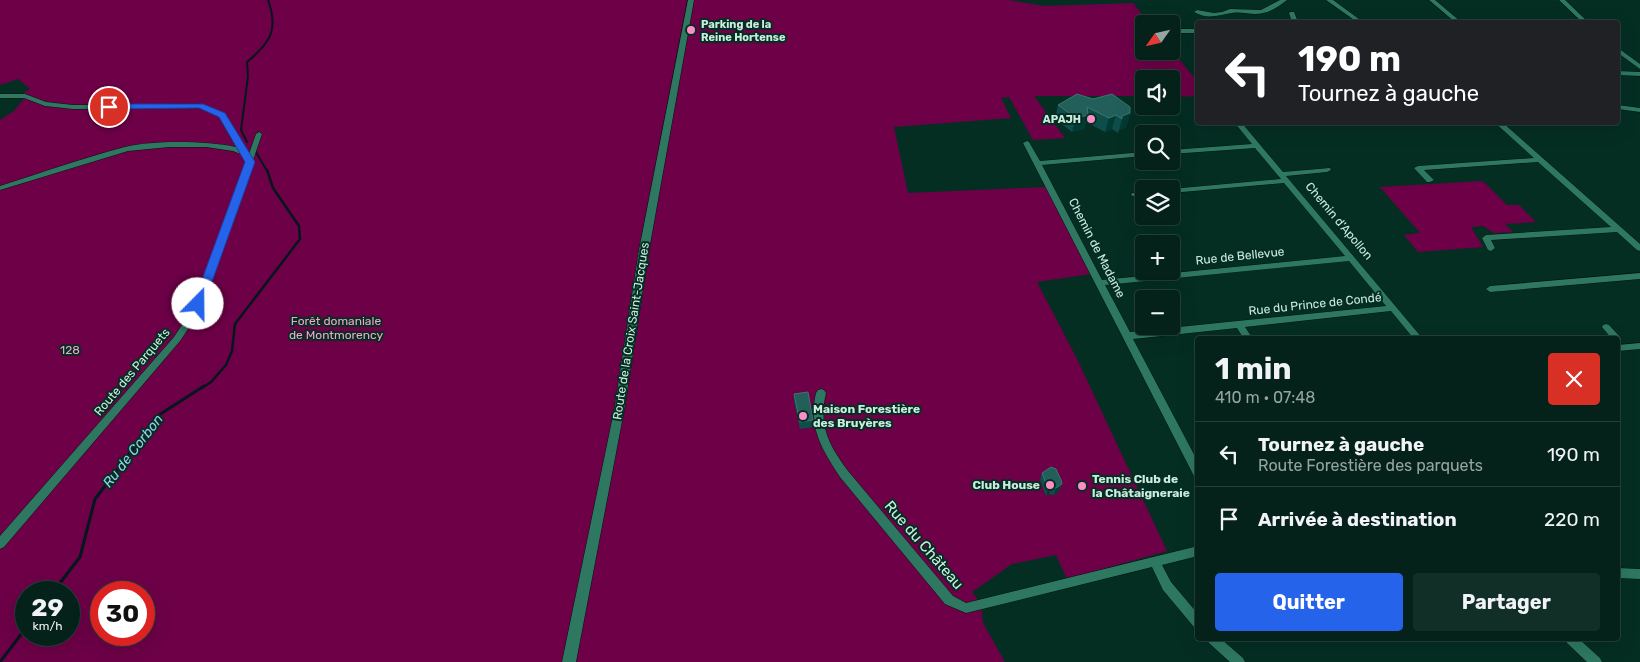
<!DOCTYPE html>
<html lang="fr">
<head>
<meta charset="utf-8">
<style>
	body { margin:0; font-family:Rubik,sans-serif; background:#122f27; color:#f1f3f6; height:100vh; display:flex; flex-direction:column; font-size:19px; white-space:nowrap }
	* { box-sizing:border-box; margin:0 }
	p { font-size:16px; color:#97a4a2 }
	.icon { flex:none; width:28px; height:28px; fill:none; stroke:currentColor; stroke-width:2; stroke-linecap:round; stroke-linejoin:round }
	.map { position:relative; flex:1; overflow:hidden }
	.panel { position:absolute; left:1195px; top:336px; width:425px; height:305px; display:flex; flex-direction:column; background:#04221a; border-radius:5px; box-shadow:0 5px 20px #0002,0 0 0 1px #253f39 }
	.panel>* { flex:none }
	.hud { position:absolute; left:1195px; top:20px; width:425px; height:105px; border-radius:5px; box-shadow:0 5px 20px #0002,0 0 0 1px #253f39; background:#202124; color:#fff; overflow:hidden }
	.needle { width:32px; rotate:236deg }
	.tools { position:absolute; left:1135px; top:15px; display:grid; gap:10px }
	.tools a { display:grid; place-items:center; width:45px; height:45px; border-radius:5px; background:#04221a; box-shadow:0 5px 20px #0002,0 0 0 1px #253f39; font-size:25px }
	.speed { position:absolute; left:15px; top:581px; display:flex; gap:10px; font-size:25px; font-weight:700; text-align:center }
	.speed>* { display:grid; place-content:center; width:65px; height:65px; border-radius:50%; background:#04221a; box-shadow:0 5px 20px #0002,0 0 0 1px #253f39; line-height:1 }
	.speed small { font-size:12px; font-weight:400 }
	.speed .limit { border:8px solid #d22; background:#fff; color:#111 }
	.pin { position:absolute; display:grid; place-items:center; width:42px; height:42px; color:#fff; margin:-21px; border:2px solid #fff; border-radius:50%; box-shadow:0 1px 5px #0007 }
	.me { position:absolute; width:55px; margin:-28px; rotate:22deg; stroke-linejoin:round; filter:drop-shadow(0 0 4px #0008) }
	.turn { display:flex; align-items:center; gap:18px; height:105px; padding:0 20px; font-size:22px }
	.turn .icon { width:65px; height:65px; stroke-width:2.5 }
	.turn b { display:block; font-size:35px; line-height:42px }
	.round { display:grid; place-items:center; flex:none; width:52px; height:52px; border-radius:5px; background:#122f27 }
	.head { display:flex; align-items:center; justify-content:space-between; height:85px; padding:0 20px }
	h1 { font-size:30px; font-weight:700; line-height:38px }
	.action { display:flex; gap:10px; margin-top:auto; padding:10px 20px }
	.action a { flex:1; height:58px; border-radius:5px; background:#2563eb; color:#fff; font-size:20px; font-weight:700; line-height:58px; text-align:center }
	.action a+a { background:#122f27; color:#f1f3f6 }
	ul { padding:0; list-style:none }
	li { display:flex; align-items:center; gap:15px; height:65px; padding:0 20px; border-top:1px solid #253f39 }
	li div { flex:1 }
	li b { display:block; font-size:19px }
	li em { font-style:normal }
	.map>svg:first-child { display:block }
	.green { fill:#6d0047; fill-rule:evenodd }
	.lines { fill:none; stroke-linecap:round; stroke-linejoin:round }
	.stream-far2 { stroke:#04161e; stroke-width:2 }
	.stream-far1 { stroke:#04161e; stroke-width:2.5 }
	.stream { stroke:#04161e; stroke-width:3 }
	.minor-casing { stroke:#00140d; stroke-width:1 }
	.tertiary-casing { stroke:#00140d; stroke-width:1 }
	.minor { fill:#2e7861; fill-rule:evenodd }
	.tertiary { fill:#2e7861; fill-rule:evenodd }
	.wall { fill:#0e4e4a }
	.shaded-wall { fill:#023a34 }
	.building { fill:#225f5a; stroke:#3d756f }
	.route { fill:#2563eb; stroke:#184099 }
	.poi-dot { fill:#fb8fc5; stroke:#052e23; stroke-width:2 }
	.labels { text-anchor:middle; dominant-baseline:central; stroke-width:4; stroke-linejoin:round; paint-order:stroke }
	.far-poi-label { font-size:11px; font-weight:bold; fill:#caeddf; stroke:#052e23; text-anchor:start }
	.street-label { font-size:12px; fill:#caeddf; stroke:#052e23 }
	.park-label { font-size:12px; fill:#f6a4cb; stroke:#052e23 }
	.poi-label { font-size:12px; font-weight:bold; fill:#caeddf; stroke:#052e23; text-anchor:start }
	.water-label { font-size:14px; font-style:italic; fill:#95d0ed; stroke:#052e23 }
	.near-street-label { font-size:15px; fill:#caeddf; stroke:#052e23 }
</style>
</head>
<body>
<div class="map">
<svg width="1640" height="662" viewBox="0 0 1640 662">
	<rect width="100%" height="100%" fill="#052e23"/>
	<path class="green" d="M0 0H1008L1044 6 1133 3 1150 24H1144V51H1171V49L1197 81V96L1171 97V79H1144V96H1034L1065 138 1033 140 1009 97 1001 98 1011 118 894 127 908 193 1047 187C1062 216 1075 246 1091 274L1037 282 1078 361 1167 551 1067 579 1056 555 1012 564 972 592 981 604 983 623 1005 662H0V120L14 111 23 100 20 95 30 89 18 79 0 85ZM26 592H69V635H26ZM101 592H144V635H101Z
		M1483 181 1507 205H1519L1536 222 1505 224 1513 232 1494 233 1483 226 1471 227 1483 247 1418 252 1404 235 1420 233 1380 187Z"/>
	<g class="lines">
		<path class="stream-far2" d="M247 142 241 130 248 76 247 62C270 43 279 30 268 0
			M256 152 267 171"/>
		<path class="stream-far1" d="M202 388 211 382 226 365 232 351 235 324 300 239 299 226 273 188 267 170"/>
		<path class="stream" d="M53 592 80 557 95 499 159 415 204 386
			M0 662 26 628"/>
		<g class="minor-casing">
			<path id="minor" d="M1280 0H1287C1281 5 1271 12 1263 13 1253 16 1242 11 1232 13 1218 15 1208 20 1194 12L1197 10 1214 13 1222 12 1230 9 1261 10Z
				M1326 0H1333L1363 22H1357Z
				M1429 0H1435L1461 22H1455Z
				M1559 0H1565L1588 22H1582Z
				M1290 12H1294L1298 22H1292L1289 13Z
				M1213 19 1215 20 1217 22H1211L1210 21Z
				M1171 29H1198V33H1171Z
				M1618 48 1640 64V69L1618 53Z
				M1618 71 1640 72V76L1618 75Z
				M0 94H25L46 102 73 105 200 104 224 114 248 153 243 155 233 151 206 147H169L128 151 0 190V186C41 173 83 158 125 147 155 140 206 141 236 147L219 116 199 108 73 109 45 106 24 98H0Z
				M1618 105 1640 108V112L1618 109Z
				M1234 122H1241L1283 172 1330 168 1331 170 1327 172 1286 176 1423 339H1414L1391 311 1245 327 1253 339H1244L1237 328 1133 339 1198 462V477L1194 476 1023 143 1027 141 1029 142 1040 161 1144 152V156L1042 165 1102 280 1345 256 1284 183 1171 193V189L1281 179 1255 148 1171 154V150L1252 144ZM1349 261 1386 306 1130 332 1105 285Z
				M1494 122H1502L1640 244V251L1637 250 1617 232 1491 240 1495 248 1491 251 1488 250 1482 238 1486 235 1611 227 1538 162 1424 170 1434 180 1430 182H1427L1414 168 1418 166 1534 158Z
				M259 132 262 134 207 294 198 314 180 341 4 547 0 549V536L174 337 190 313 199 294 256 134Z
				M1144 192V196L1135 197 1131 195 1132 193Z
				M1640 273V279L1490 292 1486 289 1490 286Z
				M1606 324 1609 325 1620 337 1621 339 1620 341 1618 342V339H1612L1602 327 1603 325Z
				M1640 343V349L1618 351V345Z
				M821 389 824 390 826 393C818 426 829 445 848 471L953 596 966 603 1198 546V556L1162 565 1171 582 1198 614V628L1194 627 1163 590 1152 567 966 613 945 604 840 477C822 449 808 428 816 393L818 390Z
				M1618 568 1640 569V579L1618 578Z
				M1207 639H1221L1243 658 1245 662H1230L1209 643Z
				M1565 639H1579L1600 658 1602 662H1587L1567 643Z"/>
		</g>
		<g class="tertiary-casing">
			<path id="tertiary" d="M688 0H694L649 250 624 411 576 662H562L614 411 639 250Z"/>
		</g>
		<use href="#minor" class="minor"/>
		<use href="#tertiary" class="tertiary"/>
	</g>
	<path class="wall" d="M1093 99 1130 113 1126 127 1119 130 1118 133 1112 129 1105 132 1086 122 1084 129 1072 132 1055 119 1058 105Z
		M794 394 813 420V427L800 429 794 401Z
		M1042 473 1062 484 1059 491 1054 495 1049 494 1046 496 1040 480Z"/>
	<path class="shaded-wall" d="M1130 113 1126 127 1119 130 1122 119V116Z
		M1088 115 1084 129 1072 132 1076 118Z
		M1116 115 1112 129 1105 132 1109 118Z
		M1062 484 1059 491 1054 495 1056 488Z
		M1052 487 1049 494 1046 496 1048 489Z"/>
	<path class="building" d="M1077 94 1093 99 1112 94 1130 107V113L1122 116V119L1116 115 1109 118 1087 107 1088 115 1076 118 1058 105Z
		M808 392 813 420 800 422 794 394Z
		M1051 467 1056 469 1061 480 1062 484 1056 488 1052 487 1048 489 1042 473Z"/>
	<path class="route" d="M203 104 225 113 255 162 204 304 198 308 193 304 245 162 219 117 199 108 109 109 104 107 109 104Z"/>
	<g class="poi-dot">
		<circle cx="691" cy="30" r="5"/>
		<circle cx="1091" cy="119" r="5"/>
		<circle cx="803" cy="416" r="5"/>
		<circle cx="1050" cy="485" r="5"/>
		<circle cx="1082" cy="486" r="5"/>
	</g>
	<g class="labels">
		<g class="far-poi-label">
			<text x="701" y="24">Parking de la<tspan x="701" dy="13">Reine Hortense</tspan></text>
			<text x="1081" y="119" text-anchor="end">APAJH</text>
		</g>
		<g class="street-label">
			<text transform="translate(1339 221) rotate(50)">Chemin d'Apollon</text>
			<text transform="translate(1097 248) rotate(63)">Chemin de Madame</text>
			<text transform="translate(1240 256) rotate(-6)">Rue de Bellevue</text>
			<text transform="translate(1315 304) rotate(-6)">Rue du Prince de Condé</text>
			<text transform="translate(631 331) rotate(-81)">Route de la Croix Saint-Jacques</text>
			<text transform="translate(132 372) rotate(-50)">Route des Parquets</text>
		</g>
		<g class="park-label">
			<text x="336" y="321">Forêt domaniale<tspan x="336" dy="14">de Montmorency</tspan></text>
			<text x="70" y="350">128</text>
		</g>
		<g class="poi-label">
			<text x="813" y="409">Maison Forestière<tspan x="813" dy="14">des Bruyères</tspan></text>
			<text x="1092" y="479">Tennis Club de<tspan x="1092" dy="14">la Châtaigneraie</tspan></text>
			<text x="1040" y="485" text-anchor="end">Club House</text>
		</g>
		<g class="water-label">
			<text transform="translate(133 451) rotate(-52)">Ru de Corbon</text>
		</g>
		<g class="near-street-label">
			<text transform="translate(924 545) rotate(49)">Rue du Château</text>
		</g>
	</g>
</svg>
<div class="tools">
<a><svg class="needle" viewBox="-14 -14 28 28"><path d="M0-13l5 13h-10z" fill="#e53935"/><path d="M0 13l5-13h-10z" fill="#97a4a2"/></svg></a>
<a><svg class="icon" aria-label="sound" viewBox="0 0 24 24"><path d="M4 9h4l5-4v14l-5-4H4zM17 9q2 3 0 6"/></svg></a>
<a><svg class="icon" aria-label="search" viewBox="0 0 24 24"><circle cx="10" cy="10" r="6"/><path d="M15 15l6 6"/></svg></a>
<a><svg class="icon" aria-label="layers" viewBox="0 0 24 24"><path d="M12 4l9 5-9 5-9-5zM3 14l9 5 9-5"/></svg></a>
<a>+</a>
<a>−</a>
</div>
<div class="speed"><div>29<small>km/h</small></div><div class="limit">30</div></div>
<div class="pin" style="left:109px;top:107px;background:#d93025"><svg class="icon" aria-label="arrive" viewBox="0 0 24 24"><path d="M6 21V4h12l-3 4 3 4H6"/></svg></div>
<svg class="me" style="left:198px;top:304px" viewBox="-20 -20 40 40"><circle r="19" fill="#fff"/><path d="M0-13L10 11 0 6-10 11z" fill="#2563eb"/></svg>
<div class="hud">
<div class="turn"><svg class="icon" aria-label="left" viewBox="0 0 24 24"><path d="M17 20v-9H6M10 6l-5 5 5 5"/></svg><div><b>190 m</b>Tournez à gauche</div></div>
</div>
<section class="panel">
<div class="head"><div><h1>1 min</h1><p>410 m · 07:48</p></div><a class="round" style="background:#d93025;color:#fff"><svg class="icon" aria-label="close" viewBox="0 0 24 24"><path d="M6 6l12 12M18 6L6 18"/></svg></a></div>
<ul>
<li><svg class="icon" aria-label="left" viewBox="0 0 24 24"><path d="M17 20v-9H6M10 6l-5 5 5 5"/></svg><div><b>Tournez à gauche</b><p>Route Forestière des parquets</p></div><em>190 m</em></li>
<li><svg class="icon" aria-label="arrive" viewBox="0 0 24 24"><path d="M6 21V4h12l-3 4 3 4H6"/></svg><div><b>Arrivée à destination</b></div><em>220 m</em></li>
</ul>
<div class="action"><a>Quitter</a><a>Partager</a></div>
</section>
</div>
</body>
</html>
